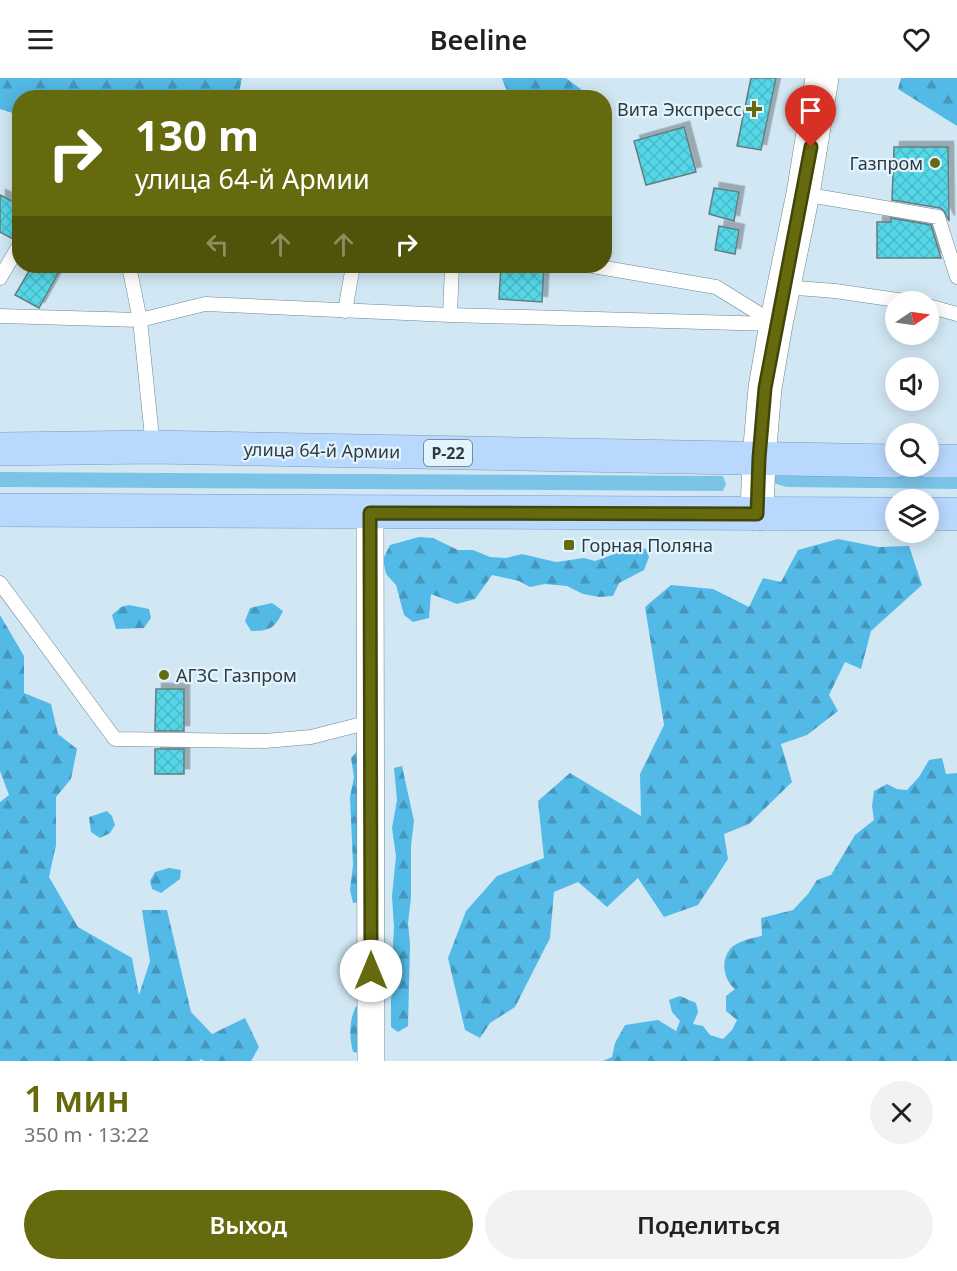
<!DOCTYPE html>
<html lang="ru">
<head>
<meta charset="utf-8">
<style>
	body { margin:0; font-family:"Noto Sans",sans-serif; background:#f2f2f2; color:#202124; height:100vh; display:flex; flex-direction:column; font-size:22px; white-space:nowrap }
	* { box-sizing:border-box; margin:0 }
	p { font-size:20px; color:#757577 }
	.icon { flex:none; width:33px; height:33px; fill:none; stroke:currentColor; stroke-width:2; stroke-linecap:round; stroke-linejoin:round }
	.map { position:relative; height:983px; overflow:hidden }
	.drawer { display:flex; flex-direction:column; background:#fff; flex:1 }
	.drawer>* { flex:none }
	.hud { position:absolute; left:12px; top:12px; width:600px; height:183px; border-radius:24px; box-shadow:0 3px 15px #0003; background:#646a0d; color:#fff; overflow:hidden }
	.needle { width:39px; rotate:77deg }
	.controls { position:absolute; left:885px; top:213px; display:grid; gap:12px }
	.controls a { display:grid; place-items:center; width:54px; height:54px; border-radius:50%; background:#fff; box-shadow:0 3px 15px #0003; font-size:30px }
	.pin { position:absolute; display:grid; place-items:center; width:51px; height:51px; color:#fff; margin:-62px -26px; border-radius:50% 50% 50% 0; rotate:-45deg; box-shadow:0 0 6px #0007 }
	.pin .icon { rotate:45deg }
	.me { position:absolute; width:66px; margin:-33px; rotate:0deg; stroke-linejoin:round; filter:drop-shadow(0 0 4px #0008) }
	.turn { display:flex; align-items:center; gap:21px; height:126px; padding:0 24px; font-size:27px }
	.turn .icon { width:78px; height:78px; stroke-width:2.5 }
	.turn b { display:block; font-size:42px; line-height:51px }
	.lanes { display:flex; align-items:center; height:57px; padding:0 24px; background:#0003; justify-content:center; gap:30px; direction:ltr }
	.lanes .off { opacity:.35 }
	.round { display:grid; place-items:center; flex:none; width:63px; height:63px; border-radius:32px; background:#f2f2f2 }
	.head { display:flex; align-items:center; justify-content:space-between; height:102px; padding:0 24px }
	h1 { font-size:36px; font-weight:600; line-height:45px; color:#646a0d }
	.button { display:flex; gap:12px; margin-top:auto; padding:12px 24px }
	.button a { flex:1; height:69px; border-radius:36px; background:#646a0d; color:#fff; font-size:24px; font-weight:600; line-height:69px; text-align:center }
	.button a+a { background:#f2f2f2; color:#202124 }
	header { display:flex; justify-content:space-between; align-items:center; height:78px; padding:0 24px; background:#fff; font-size:27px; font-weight:600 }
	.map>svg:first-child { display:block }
	.green { fill:#7bc4e8 }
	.forest { fill:url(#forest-firs) }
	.building { fill:url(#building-cross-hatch); stroke:#647d81; stroke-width:1.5; filter:url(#shadow) }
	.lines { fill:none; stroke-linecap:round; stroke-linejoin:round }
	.service-casing { stroke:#708590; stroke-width:15 }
	.minor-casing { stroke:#708590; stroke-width:28 }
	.secondary-casing { stroke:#708590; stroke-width:34 }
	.trunk-casing { stroke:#7e9abb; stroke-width:34 }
	.service { stroke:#fff; stroke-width:14 }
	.minor { stroke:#fff; stroke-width:27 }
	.secondary { stroke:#fff; stroke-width:33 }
	.trunk { stroke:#b8d8fe; stroke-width:33 }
	.route-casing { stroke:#414508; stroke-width:15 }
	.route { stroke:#646a0d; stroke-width:10 }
	.poi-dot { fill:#646a0d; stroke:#e2f4fe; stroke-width:2 }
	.labels { text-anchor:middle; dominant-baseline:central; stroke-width:4.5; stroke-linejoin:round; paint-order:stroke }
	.shield { fill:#e2f4fe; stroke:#667278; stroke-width:1.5 }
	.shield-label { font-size:16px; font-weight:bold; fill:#313a3f }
	.poi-label { font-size:18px; fill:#313a3f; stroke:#e2f4fe; text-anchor:end }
	.street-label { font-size:18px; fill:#313a3f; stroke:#e2f4fe }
</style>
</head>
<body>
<header><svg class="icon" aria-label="menu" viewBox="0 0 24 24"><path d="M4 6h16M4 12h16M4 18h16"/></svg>Beeline<svg class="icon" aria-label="heart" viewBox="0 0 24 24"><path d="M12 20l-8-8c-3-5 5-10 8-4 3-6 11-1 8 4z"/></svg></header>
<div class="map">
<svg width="957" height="983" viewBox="0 0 957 983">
	<defs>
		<pattern id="forest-firs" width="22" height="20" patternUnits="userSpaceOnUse" patternTransform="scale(1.5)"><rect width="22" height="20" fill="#53b9e6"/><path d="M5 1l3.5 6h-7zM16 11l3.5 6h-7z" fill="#4597bc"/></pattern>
		<pattern id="building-cross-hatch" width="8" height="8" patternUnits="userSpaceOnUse" patternTransform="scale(1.5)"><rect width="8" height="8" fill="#55d7e7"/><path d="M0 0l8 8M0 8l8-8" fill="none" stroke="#4ab9c7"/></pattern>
		<filter id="shadow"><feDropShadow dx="5.5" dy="-5.5" stdDeviation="0" flood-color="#0004"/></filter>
	</defs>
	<rect width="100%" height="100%" fill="#d1e8f4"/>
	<path class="green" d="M0 394 723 398 726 406 723 413 0 409Z
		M782 396 957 398V411L786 409 774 405 772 400Z"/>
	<path class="forest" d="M0 0H242L238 19 20 20 19 37 0 31Z
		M502 0H566L582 12 585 19H509Z
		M901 0H957V48L898 11Z
		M419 459 433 460 458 472H473L490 479 506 480 522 476 556 484 584 480 595 483 634 469 646 471 649 479 644 492 619 505 613 518 599 519 583 516 567 508 545 506 530 509 519 503 492 497 475 521 457 526 431 516 429 540 413 544 404 537 396 507 386 496 383 481 390 467Z
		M838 461 878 469 909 468 922 507 871 553 861 591 845 584 829 617 838 633 807 657 781 666 792 704 749 746 724 756 728 781 698 827 664 839 638 800 607 829 578 804 554 814 550 860 515 929 490 945 480 960 465 952 448 880 466 833 497 798 544 780 538 723 570 695 641 738 640 696 664 647 645 529 671 507 713 511 749 529 763 500 781 504 798 472Z
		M272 525 283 533C275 550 270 553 251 553L245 543 250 530Z
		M129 527 149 531 151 540 144 550 116 551 112 537 121 529Z
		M0 537 24 578V615L51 626 58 656 77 671 71 701 56 719V767L49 799 78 849 132 880 139 917 150 883 142 832H167L191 934 212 956 245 940 259 969 251 983H204L201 981 199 983H0V724L9 717 0 693Z
		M359 671 360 824 353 825 350 812 353 787 350 719 354 699 351 680Z
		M942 680 946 696 957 695V983H603L612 979 615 965 625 947 658 942 676 953 680 943 672 934 669 922 680 918 696 925 698 934 693 946 703 948 710 957 723 961 732 952 737 942 726 933V918L735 911C724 902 720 884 730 871 737 863 752 860 762 858L761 840 793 832 808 816 817 802 831 797 855 757 874 742 872 728 874 713 887 706 897 711 907 712 919 699 929 682Z
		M402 688 414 743 411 768V820L408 845 410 866 408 948 398 954 391 949V920L396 908 392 884 394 849 392 818 396 778 392 750 397 722 394 690Z
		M107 733 112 738 115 747 110 755 100 760 91 754 89 739Z
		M169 790 181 792 180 801 161 815 152 811 150 803 155 794Z
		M356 928 361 932 359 975 353 974C349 958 349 943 356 928Z"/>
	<path class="building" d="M751 0H776L761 72 737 68Z
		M684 49 696 94 646 107 634 63Z
		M894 69H948L949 143 944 133 940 130 892 122Z
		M714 110 739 114 734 143 709 136Z
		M0 117 20 127V157L13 161 0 154Z
		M891 140 931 147 941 180H877V144H891Z
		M719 148 739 152 735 176 715 172Z
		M32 188H62L39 230 15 217Z
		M501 188H544L542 224 499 221Z
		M156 611H184V653H155Z
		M155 671H184V696H155Z"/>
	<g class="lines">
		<g class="service-casing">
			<path id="service" d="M803 116 938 139 957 199
				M129 188 140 242 205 226 450 237 776 246 716 209 593 188
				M0 200 20 166
				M784 209 835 213 911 224
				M928 228 957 236
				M345 233 353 188
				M450 237 452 188
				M0 238 140 242 153 369
				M0 505 115 661 265 663 311 659 370 644"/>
		</g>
		<g class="minor-casing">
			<path id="minor" d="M370 435 371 983"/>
		</g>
		<g class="secondary-casing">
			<path id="secondary" d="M757 436 759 380 765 310 776 246 803 116 822 0"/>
		</g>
		<g class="trunk-casing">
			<path id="trunk" d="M0 371 153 369 896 383
				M928 383H957
				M0 432 896 436
				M928 436H957"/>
		</g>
		<use href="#service" class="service"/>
		<use href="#minor" class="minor"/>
		<use href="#secondary" class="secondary"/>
		<use href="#trunk" class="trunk"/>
	</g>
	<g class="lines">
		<g class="route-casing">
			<path id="route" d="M371 893 370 435 757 436 759 380 765 310 811 69"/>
		</g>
		<use href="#route" class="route"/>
	</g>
	<g class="poi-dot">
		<path d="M751 22h6v6h6v6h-6v6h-6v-6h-6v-6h6z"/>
		<circle cx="935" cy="85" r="6"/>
		<rect x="563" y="461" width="12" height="12" rx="3"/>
		<circle cx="164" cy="597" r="6"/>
	</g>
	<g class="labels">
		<rect class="shield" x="424" y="362" width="48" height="26" rx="4.5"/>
		<g class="shield-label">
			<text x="448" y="375">Р-22</text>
		</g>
		<g class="poi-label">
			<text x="742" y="31">Вита Экспресс</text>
			<text x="923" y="85">Газпром</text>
			<text x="581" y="467" text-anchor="start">Горная Поляна</text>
			<text x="176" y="597" text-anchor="start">АГЗС Газпром</text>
		</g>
		<g class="street-label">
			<text transform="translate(322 372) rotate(1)">улица 64-й Армии</text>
		</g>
	</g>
</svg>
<div class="controls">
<a><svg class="needle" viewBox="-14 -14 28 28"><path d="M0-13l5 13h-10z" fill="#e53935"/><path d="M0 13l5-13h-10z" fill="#757577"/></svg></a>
<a><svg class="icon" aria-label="sound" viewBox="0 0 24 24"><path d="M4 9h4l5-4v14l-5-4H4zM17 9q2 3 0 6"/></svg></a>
<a><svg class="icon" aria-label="search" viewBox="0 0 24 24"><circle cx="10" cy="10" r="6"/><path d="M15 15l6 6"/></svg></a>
<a><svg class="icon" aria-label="layers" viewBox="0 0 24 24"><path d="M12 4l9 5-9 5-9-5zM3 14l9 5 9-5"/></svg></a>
</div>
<div class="pin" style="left:811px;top:69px;background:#d93025"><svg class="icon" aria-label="arrive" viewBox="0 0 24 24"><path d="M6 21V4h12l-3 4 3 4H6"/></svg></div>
<svg class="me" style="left:371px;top:893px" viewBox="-20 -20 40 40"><circle r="19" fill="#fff"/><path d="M0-13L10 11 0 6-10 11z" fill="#646a0d"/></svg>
<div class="hud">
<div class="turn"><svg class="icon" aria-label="right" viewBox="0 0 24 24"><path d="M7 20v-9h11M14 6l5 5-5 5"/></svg><div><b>130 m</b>улица 64-й Армии</div></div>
<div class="lanes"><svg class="icon off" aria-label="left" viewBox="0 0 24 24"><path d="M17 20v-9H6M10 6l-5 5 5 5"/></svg><svg class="icon off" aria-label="ahead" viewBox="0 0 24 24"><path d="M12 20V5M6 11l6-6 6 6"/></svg><svg class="icon off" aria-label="ahead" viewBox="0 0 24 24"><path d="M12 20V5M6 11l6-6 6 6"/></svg><svg class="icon" aria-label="right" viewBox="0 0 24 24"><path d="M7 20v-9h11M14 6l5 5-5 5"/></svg></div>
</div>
</div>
<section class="drawer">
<div class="head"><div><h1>1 мин</h1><p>350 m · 13:22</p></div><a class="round"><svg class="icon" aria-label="close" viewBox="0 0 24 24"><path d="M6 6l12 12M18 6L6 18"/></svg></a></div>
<div class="button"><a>Выход</a><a>Поделиться</a></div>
</section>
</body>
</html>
